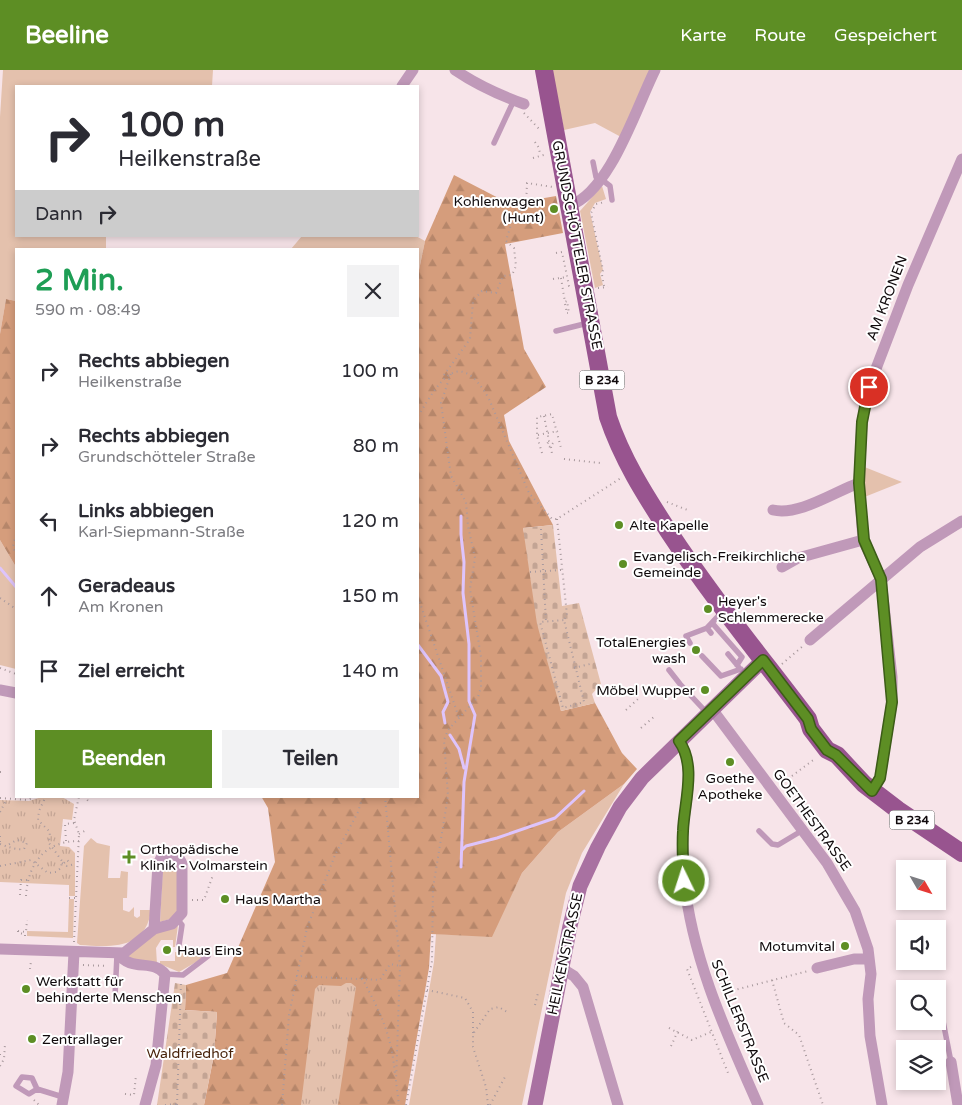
<!DOCTYPE html>
<html lang="de">
<head>
<meta charset="utf-8">
<style>
	body { margin:0; font-family:"Varela Round",sans-serif; background:#f2f2f3; color:#2b2b33; height:100vh; display:flex; flex-direction:column; font-size:19px; white-space:nowrap }
	* { box-sizing:border-box; margin:0 }
	p { font-size:16px; color:#7c7c81 }
	.icon { flex:none; width:28px; height:28px; fill:none; stroke:currentColor; stroke-width:2; stroke-linecap:round; stroke-linejoin:round }
	.map { position:relative; flex:1; overflow:hidden }
	.details { position:absolute; left:15px; top:178px; width:404px; height:550px; display:flex; flex-direction:column; background:#fff; border-radius:0px; box-shadow:0 2px 8px #0003 }
	.details>* { flex:none }
	.banner { position:absolute; left:15px; top:15px; width:404px; height:152px; border-radius:0px; box-shadow:0 2px 8px #0003; background:#fff; color:#2b2b33; overflow:hidden }
	.needle { width:32px; rotate:129deg }
	.fabs { position:absolute; left:896px; top:790px; display:grid; gap:10px }
	.fabs a { display:grid; place-items:center; width:50px; height:50px; border-radius:0px; background:#fff; box-shadow:0 2px 8px #0003; font-size:25px }
	.pin { position:absolute; display:grid; place-items:center; width:42px; height:42px; color:#fff; margin:-21px; border:2px solid #fff; border-radius:50%; box-shadow:0 1px 5px #0007 }
	.me { position:absolute; width:55px; margin:-28px; rotate:356deg; stroke-linejoin:round; filter:drop-shadow(0 0 4px #0008) }
	.turn { display:flex; align-items:center; gap:18px; height:105px; padding:0 20px; font-size:22px }
	.turn .icon { width:65px; height:65px; stroke-width:2.5 }
	.turn b { display:block; font-size:35px; line-height:42px }
	.then { display:flex; align-items:center; height:48px; padding:0 20px; background:#0003; gap:10px; font-size:19px }
	.round { display:grid; place-items:center; flex:none; width:52px; height:52px; border-radius:0px; background:#f2f2f3 }
	.head { display:flex; align-items:center; justify-content:space-between; height:85px; padding:0 20px }
	h1 { font-size:30px; font-weight:700; line-height:38px; color:#1e9e55 }
	.action { display:flex; gap:10px; margin-top:auto; padding:10px 20px }
	.action a { flex:1; height:58px; border-radius:0px; background:#5d8e24; color:#fff; font-size:20px; font-weight:700; line-height:58px; text-align:center }
	.action a+a { background:#f2f2f3; color:#2b2b33 }
	ul { padding:0; list-style:none }
	li { display:flex; align-items:center; gap:15px; height:75px; padding:0 20px }
	li div { flex:1 }
	li b { display:block; font-size:19px }
	li em { font-style:normal }
	header { display:flex; align-items:center; gap:30px; box-sizing:border-box; height:70px; padding:0 25px; background:#5d8e24; color:#fff }
	header strong { font-size:24px }
	nav { display:flex; gap:28px; margin-inline-start:auto; font-size:18px }
	.map>svg:first-child { display:block }
	.grass { fill:#e4c1ad }
	.forest { fill:url(#forest-firs) }
	.cemetery { fill:url(#cemetery-stones) }
	.park { fill:url(#park-tufts) }
	.lines { fill:none; stroke-linecap:round; stroke-linejoin:round }
	.stream { stroke:#dec4fc; stroke-width:3 }
	.path { stroke:#a8999d; stroke-width:2; stroke-dasharray:1 4; stroke-linecap:butt }
	.lane { stroke:#c099b9; stroke-width:5.5 }
	.street { stroke:#c099b9; stroke-width:11 }
	.secondary { stroke:#a971a1; stroke-width:15 }
	.primary { stroke:#98548f; stroke-width:18 }
	.route-casing { stroke:#3c5c17; stroke-width:12 }
	.route { stroke:#5d8e24; stroke-width:9 }
	.poi-dot { fill:#5d8e24; stroke:#fff; stroke-width:2 }
	.labels { text-anchor:middle; dominant-baseline:central; stroke-width:4; stroke-linejoin:round; paint-order:stroke }
	.shield { fill:#fff; stroke:#585455; stroke-width:1 }
	.shield-label { font-size:12px; font-weight:bold; fill:#100a0c }
	.poi-label { font-size:14px; fill:#100a0c; stroke:#fff; text-anchor:start }
	.street-label { font-size:14px; fill:#100a0c; stroke:#fff }
	.park-label { font-size:14px; fill:#48230a; stroke:#fff }
</style>
</head>
<body>
<header>
<strong>Beeline</strong>
<nav><a>Karte</a><a>Route</a><a>Gespeichert</a></nav>
</header>
<div class="map">
<svg width="962" height="1035" viewBox="0 0 962 1035">
	<defs>
		<pattern id="forest-firs" width="22" height="20" patternUnits="userSpaceOnUse" patternTransform="scale(1.25)"><rect width="22" height="20" fill="#d59d7c"/><path d="M5 1l3.5 6h-7zM16 11l3.5 6h-7z" fill="#b6866a"/></pattern>
		<pattern id="cemetery-stones" width="16" height="16" patternUnits="userSpaceOnUse" patternTransform="scale(1.25)"><rect width="16" height="16" fill="#e4c1ad"/><path d="M2 7V4a2 2 0 0 1 4 0v3zM10 15v-3a2 2 0 0 1 4 0v3z" fill="#c3a494"/></pattern>
		<pattern id="park-tufts" width="24" height="20" patternUnits="userSpaceOnUse" patternTransform="scale(1.25)"><rect width="24" height="20" fill="#e4c1ad"/><path d="M3 7l-1-3M5 7V3M7 7l1-3M15 17l-1-3M17 17v-4M19 17l1-3" fill="none" stroke="#c3a494"/></pattern>
	</defs>
	<rect width="100%" height="100%" fill="#f7e4e9"/>
	<path class="grass" d="M3 0H213L212 16H16V166H106V179H16V231L6 229 0 264V47Z
		M552 0H653L621 67 595 53 564 60Z
		M602 116 606 129 595 133 590 142 603 200 600 204 603 215 595 218 580 141Z
		M302 166H416L425 171 418 205V179H291Z
		M862 396 902 412 862 428Z
		M0 470 16 497V599L0 595Z
		M624 714 582 783 566 823 522 1035H409L434 892 436 864 491 866 522 803 558 762Z
		M91 768 97 773 110 776 108 808H120L121 801 128 802 127 828H123V840L129 842 134 837V846L137 848 140 846V840H151C146 880 111 877 80 875L77 873 84 776Z
		M170 792 178 797 177 841 173 848 160 852 163 796Z
		M69 829H74L73 868 27 866V861L68 862Z
		M178 855 175 877H173V870H161L156 878 157 894 127 890 129 885 156 862Z
		M175 882C185 884 196 883 203 888L179 902 160 894V891H175Z"/>
	<path class="forest" d="M454 105 510 134 556 126 563 163 505 174 524 279 546 317 504 345 509 371 553 455 523 458 561 641 595 633 622 683 637 699 624 714 558 762 522 803 492 867 431 864 429 898 405 1035H204L214 985 217 942 185 940 186 915 227 903 275 792 268 738 261 726H418V205L425 171Z
		M6 229 16 231V497L0 470V264Z"/>
	<path class="cemetery" d="M553 455 562 536 579 533 601 614 592 624 595 633 561 641 537 554 523 458Z
		M175 913 186 915 185 940 217 942 214 985 204 1035H157Z"/>
	<path class="park" d="M45 726 62 727 74 734 72 750 63 749 60 776 69 777 75 783V826H69V815L0 812V730L29 731Z
		M346 913H351L356 917 338 1035H301L315 919 319 915 341 916Z"/>
	<g class="lines">
		<path class="stream" d="M461 446V465L464 492 463 523 469 574V631L475 645 464 712
			M0 498 16 517
			M418 575 441 606 448 632 443 642 445 653
			M450 665 459 679 464 698
			M462 780 466 776 497 768 555 748 584 721
			M461 797 464 712"/>
		<path class="path" d="M524 43 541 61
			M535 72 539 78 540 84
			M533 88 547 84
			M556 183 562 182 569 216H571
			M561 208 565 232 567 231 569 243H567
			M553 209 567 207
			M604 216 602 205 603 200 591 143 596 134 605 132
			M598 218 608 217
			M565 234 567 243
			M444 305 470 269 473 231 482 221 496 223 503 206 512 205 516 196 514 178 506 171 513 148 526 136 527 113 553 117
			M418 346C439 313 458 274 489 329L529 423 552 449H557L621 408
			M544 346 549 371 553 373 550 377 547 374 549 371
			M538 365 558 361
			M551 377 552 384
			M542 383 537 366V347L552 344 561 378
			M564 389 600 393
			M667 432 690 441
			M557 449 567 545 564 550 584 632 563 638 540 552 564 550
			M541 459 546 552
			M16 465 13 476 16 485
			M530 502 561 500
			M418 527 459 648
			M0 528 16 539
			M782 594 803 576
			M0 598 16 604
			M574 598 590 594
			M626 640 638 629
			M641 658 655 646
			M0 702H3
			M780 715 816 688
			M84 726 90 733
			M385 726 400 896 396 1012 399 1035
			M0 728 27 730 38 726
			M0 742 7 729
			M79 764 86 760
			M0 766V774
			M66 771 65 754 75 753
			M0 774C8 777 16 780 24 779L27 773 17 770 6 776
			M62 793 67 796 75 794
			M64 793 67 790 71 794
			M0 796 31 790 48 803 56 802 61 798 62 791 49 773 50 762 38 750 39 741 46 726
			M20 825 21 810H27
			M26 826C28 793 45 771 79 771
			M69 828H76
			M192 830H204L213 805
			M18 861V863L25 864V869
			M18 861 26 862 27 850
			M74 872 79 764 74 750 79 726
			M180 882 190 883
			M83 895 108 896
			M691 897 687 899 728 1003
			M30 899 31 891
			M296 906 380 910 390 894 400 896
			M362 908C381 944 391 963 395 1004
			M772 910 784 953 799 965 823 1035
			M427 920 465 928 473 942V964
			M723 923 808 901
			M535 935 538 923
			M669 958 692 970 711 962
			M671 976 678 961
			M179 983H203
			M0 984V989
			M0 996 4 989 5 974
			M125 1024 134 1025 136 1005
			M34 1030 39 1035
			M165 1035 177 1034
			M177 1035 181 912
			M282 1035 289 945 307 858 335 785 358 742 363 726
			M406 1035 432 891 433 818 448 726 444 670 448 660 478 627 481 617V587L470 519 475 488 468 456 466 432 451 406 441 333 451 303
			M488 1035 486 1017 473 977V964L490 939 499 937 507 942
			M490 1035 506 1005"/>
		<path class="lane" d="M494 73 514 30
			M593 92 596 107 600 111
			M601 109 610 116 612 130
			M556 261 588 253
			M713 554 742 587 737 595
			M711 563 707 558 723 541
			M690 573 686 566 707 558
			M728 584 738 596
			M702 586 721 606 741 599
			M669 600 680 614 707 643
			M759 761 772 774 778 775 803 760
			M178 850 182 855 179 875
			M165 904 183 905 208 886 197 883
			M115 926 117 885
			M943 951 951 992
			M37 1019 32 1008 22 1007 16 1016 29 1024 37 1019 63 1027"/>
		<path class="street" d="M455 0C477 15 499 25 524 34
			M402 16 413 0
			M569 136C610 122 636 38 655 0
			M773 440C799 446 834 422 859 413
			M782 497 798 488 863 470
			M810 570 920 477 962 451
			M0 620 16 623
			M712 639 827 793 855 841 868 879 871 904 868 929 870 966 882 1035
			M679 671C696 695 685 733 683 760 682 776 683 793 684 809 692 889 726 962 758 1035
			M872 721 880 708 892 632V607L881 509 863 470 859 413 862 352 869 317 908 215 962 89
			M0 879 124 883 154 859 172 854 182 843V794C179 786 176 785 167 783L161 788 158 794 154 859
			M117 883C132 903 152 888 165 904L156 995 145 1035
			M561 898 574 906 583 917 618 1035
			M817 898 854 889H868
			M951 992 958 1035
			M62 1035 68 1002 74 882"/>
		<path class="secondary" d="M535 1035 570 856 580 816 598 777 620 737 642 708 763 590"/>
		<path class="primary" d="M544 0 608 347C622 389 645 425 669 462 712 527 761 587 808 649L811 659 827 680 837 685 864 714 898 740 962 783"/>
	</g>
	<g class="lines">
		<g class="route-casing">
			<path id="route" d="M684 811C683 795 682 778 683 761 684 733 697 696 679 671L763 590 808 649 811 659 827 680 836 685 872 721 880 708 892 632 881 509 864 470 859 413 862 352 869 317"/>
		</g>
		<use href="#route" class="route"/>
	</g>
	<g class="poi-dot">
		<circle cx="554" cy="139" r="5"/>
		<circle cx="619" cy="455" r="5"/>
		<circle cx="623" cy="494" r="5"/>
		<circle cx="708" cy="539" r="5"/>
		<circle cx="696" cy="580" r="5"/>
		<circle cx="705" cy="620" r="5"/>
		<circle cx="730" cy="692" r="5"/>
		<path d="M126.5 779.5h5v5h5v5h-5v5h-5v-5h-5v-5h5z"/>
		<circle cx="225" cy="829" r="5"/>
		<circle cx="845" cy="876" r="5"/>
		<circle cx="167" cy="880" r="5"/>
		<circle cx="26" cy="919" r="5"/>
		<circle cx="32" cy="969" r="5"/>
	</g>
	<g class="labels">
		<g class="shield">
			<rect x="579.5" y="300.5" width="45" height="19" rx="4"/>
			<rect x="889.5" y="740.5" width="45" height="19" rx="4"/>
		</g>
		<g class="shield-label">
			<text x="602" y="310">B 234</text>
			<text x="912" y="750">B 234</text>
		</g>
		<g class="poi-label">
			<text x="544" y="131" text-anchor="end">Kohlenwagen<tspan x="544" dy="16">(Hunt)</tspan></text>
			<text x="629" y="455">Alte Kapelle</text>
			<text x="633" y="486">Evangelisch-Freikirchliche<tspan x="633" dy="16">Gemeinde</tspan></text>
			<text x="718" y="531">Heyer's<tspan x="718" dy="16">Schlemmerecke</tspan></text>
			<text x="686" y="572" text-anchor="end">TotalEnergies<tspan x="686" dy="16">wash</tspan></text>
			<text x="695" y="620" text-anchor="end">Möbel Wupper</text>
			<text x="730" y="708" text-anchor="middle">Goethe<tspan x="730" dy="16">Apotheke</tspan></text>
			<text x="140" y="779">Orthopädische<tspan x="140" dy="16">Klinik - Volmarstein</tspan></text>
			<text x="235" y="829">Haus Martha</text>
			<text x="835" y="876" text-anchor="end">Motumvital</text>
			<text x="177" y="880">Haus Eins</text>
			<text x="36" y="911">Werkstatt für<tspan x="36" dy="16">behinderte Menschen</tspan></text>
			<text x="42" y="969">Zentrallager</text>
		</g>
		<g class="street-label">
			<text transform="translate(577 175) rotate(79)">GRUNDSCHÖTTELER STRASSE</text>
			<text transform="translate(887 228) rotate(-69)">AM KRONEN</text>
			<text transform="translate(812 750) rotate(54)">GOETHESTRASSE</text>
			<text transform="translate(565 884) rotate(-78)">HEILKENSTRASSE</text>
			<text transform="translate(740 951) rotate(68)">SCHILLERSTRASSE</text>
		</g>
		<g class="park-label">
			<text x="190" y="983">Waldfriedhof</text>
		</g>
	</g>
</svg>
<div class="fabs">
<a><svg class="needle" viewBox="-14 -14 28 28"><path d="M0-13l5 13h-10z" fill="#e53935"/><path d="M0 13l5-13h-10z" fill="#7c7c81"/></svg></a>
<a><svg class="icon" aria-label="sound" viewBox="0 0 24 24"><path d="M4 9h4l5-4v14l-5-4H4zM17 9q2 3 0 6"/></svg></a>
<a><svg class="icon" aria-label="search" viewBox="0 0 24 24"><circle cx="10" cy="10" r="6"/><path d="M15 15l6 6"/></svg></a>
<a><svg class="icon" aria-label="layers" viewBox="0 0 24 24"><path d="M12 4l9 5-9 5-9-5zM3 14l9 5 9-5"/></svg></a>
</div>
<div class="pin" style="left:869px;top:317px;background:#d93025"><svg class="icon" aria-label="arrive" viewBox="0 0 24 24"><path d="M6 21V4h12l-3 4 3 4H6"/></svg></div>
<svg class="me" style="left:684px;top:811px" viewBox="-20 -20 40 40"><circle r="17" fill="#5d8e24" stroke="#fff" stroke-width="3"/><path d="M0-11L8 9 0 5-8 9z" fill="#fff"/></svg>
<div class="banner">
<div class="turn"><svg class="icon" aria-label="right" viewBox="0 0 24 24"><path d="M7 20v-9h11M14 6l5 5-5 5"/></svg><div><b>100 m</b>Heilkenstraße</div></div>
<div class="then">Dann<svg class="icon" aria-label="right" viewBox="0 0 24 24"><path d="M7 20v-9h11M14 6l5 5-5 5"/></svg></div>
</div>
<section class="details">
<div class="head"><div><h1>2 Min.</h1><p>590 m · 08:49</p></div><a class="round"><svg class="icon" aria-label="close" viewBox="0 0 24 24"><path d="M6 6l12 12M18 6L6 18"/></svg></a></div>
<ul>
<li><svg class="icon" aria-label="right" viewBox="0 0 24 24"><path d="M7 20v-9h11M14 6l5 5-5 5"/></svg><div><b>Rechts abbiegen</b><p>Heilkenstraße</p></div><em>100 m</em></li>
<li><svg class="icon" aria-label="right" viewBox="0 0 24 24"><path d="M7 20v-9h11M14 6l5 5-5 5"/></svg><div><b>Rechts abbiegen</b><p>Grundschötteler Straße</p></div><em>80 m</em></li>
<li><svg class="icon" aria-label="left" viewBox="0 0 24 24"><path d="M17 20v-9H6M10 6l-5 5 5 5"/></svg><div><b>Links abbiegen</b><p>Karl-Siepmann-Straße</p></div><em>120 m</em></li>
<li><svg class="icon" aria-label="ahead" viewBox="0 0 24 24"><path d="M12 20V5M6 11l6-6 6 6"/></svg><div><b>Geradeaus</b><p>Am Kronen</p></div><em>150 m</em></li>
<li><svg class="icon" aria-label="arrive" viewBox="0 0 24 24"><path d="M6 21V4h12l-3 4 3 4H6"/></svg><div><b>Ziel erreicht</b></div><em>140 m</em></li>
</ul>
<div class="action"><a>Beenden</a><a>Teilen</a></div>
</section>
</div>
</body>
</html>
